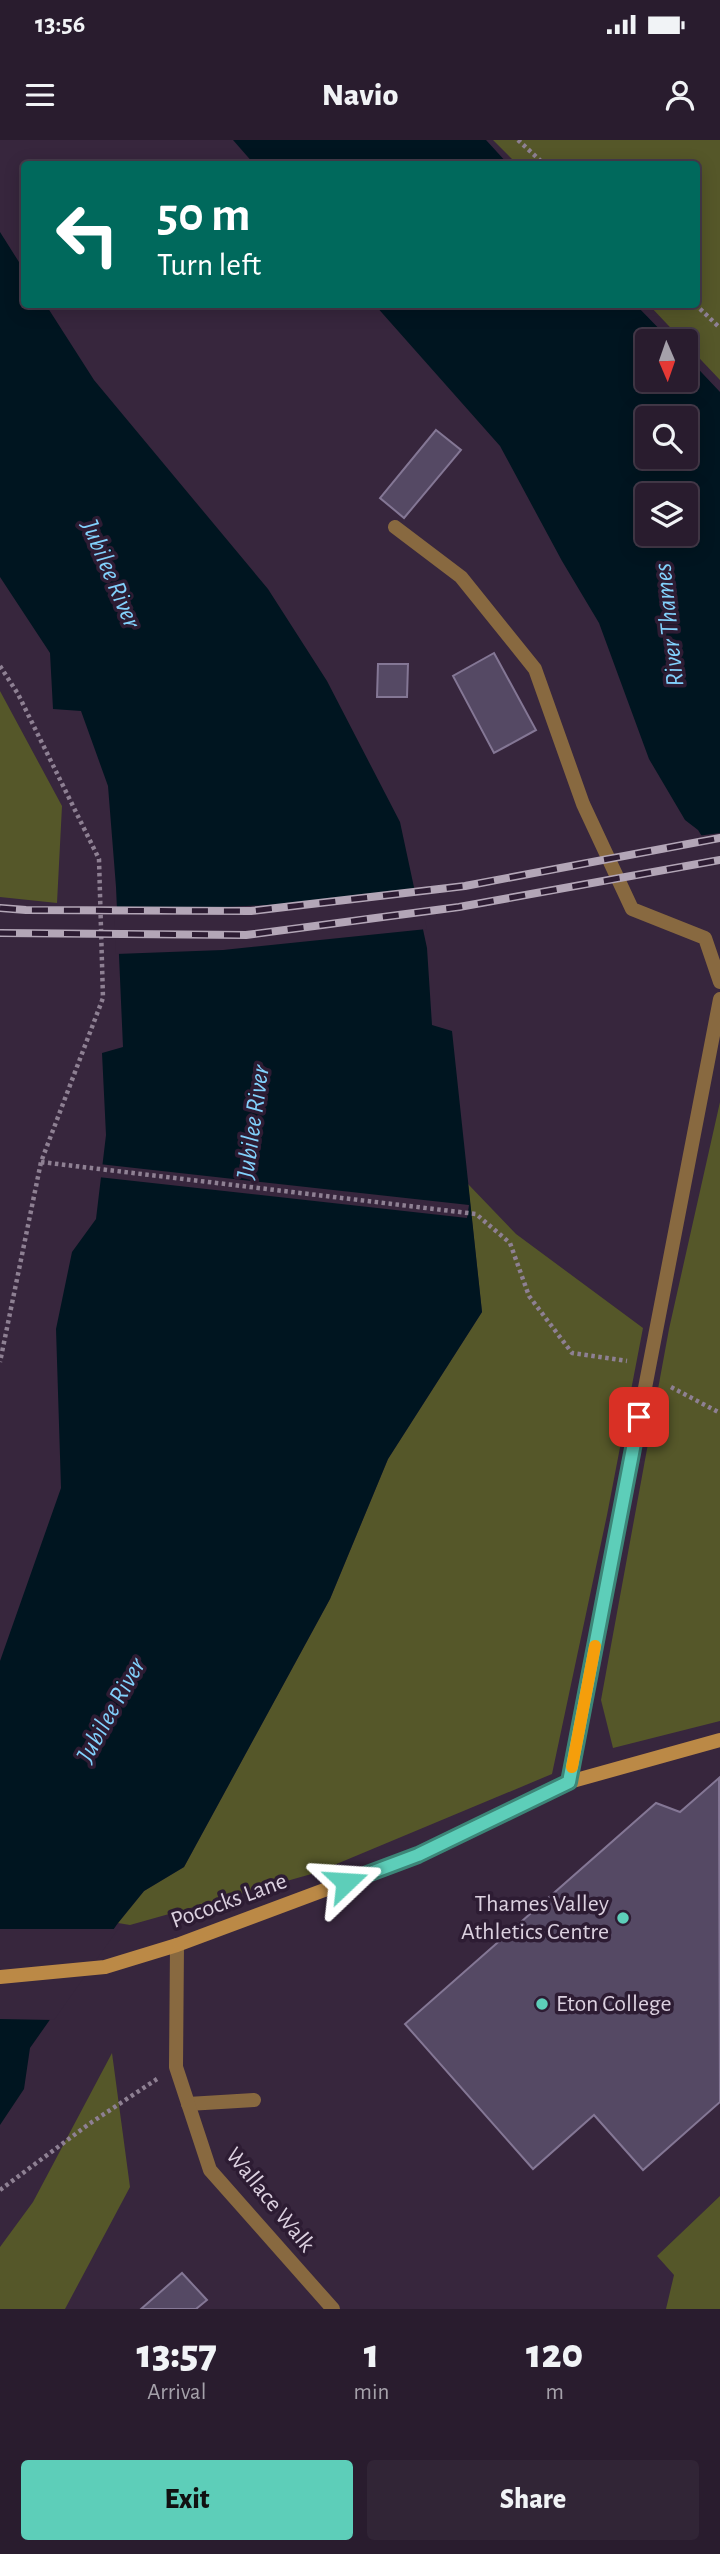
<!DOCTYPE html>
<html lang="en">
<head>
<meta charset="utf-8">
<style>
	body { margin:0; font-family:"Alegreya Sans",sans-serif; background:#312536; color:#f1f3f6; height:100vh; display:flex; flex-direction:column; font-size:26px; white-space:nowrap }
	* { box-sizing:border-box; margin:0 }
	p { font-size:23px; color:#a5a1aa }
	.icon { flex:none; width:38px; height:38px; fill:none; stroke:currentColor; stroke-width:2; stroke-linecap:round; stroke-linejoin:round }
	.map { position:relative; height:2169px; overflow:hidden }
	.panel { display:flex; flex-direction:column; background:#291c2e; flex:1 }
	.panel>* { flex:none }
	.guide { position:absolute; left:21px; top:21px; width:679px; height:147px; border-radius:7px; box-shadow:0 4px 18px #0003,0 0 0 2px #453a4a; background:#00695c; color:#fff; overflow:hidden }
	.needle { width:46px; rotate:178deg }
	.buttons { position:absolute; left:635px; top:189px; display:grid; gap:14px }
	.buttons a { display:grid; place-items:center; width:63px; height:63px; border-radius:7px; background:#291c2e; box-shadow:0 4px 18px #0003,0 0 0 2px #453a4a; font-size:35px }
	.pin { position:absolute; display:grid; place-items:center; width:60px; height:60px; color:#fff; margin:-30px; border-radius:14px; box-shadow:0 4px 10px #0006 }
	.me { position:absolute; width:77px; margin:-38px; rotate:70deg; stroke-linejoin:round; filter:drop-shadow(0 0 5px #0008) }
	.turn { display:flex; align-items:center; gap:24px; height:147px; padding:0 21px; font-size:32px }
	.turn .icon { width:91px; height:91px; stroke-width:2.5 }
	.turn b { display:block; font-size:49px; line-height:60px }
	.eta { display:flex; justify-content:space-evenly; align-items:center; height:119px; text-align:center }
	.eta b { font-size:42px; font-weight:800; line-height:49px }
	.cta { display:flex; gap:14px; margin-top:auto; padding:14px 21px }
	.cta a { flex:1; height:80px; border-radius:7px; background:#5dceb9; color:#111; font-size:28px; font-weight:800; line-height:80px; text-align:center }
	.cta a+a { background:#312536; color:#f1f3f6 }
	.status { display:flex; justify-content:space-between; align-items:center; height:49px; padding:0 35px; background:#291c2e; direction:ltr }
	.status svg { height:19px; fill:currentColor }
	header { display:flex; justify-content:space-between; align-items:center; height:91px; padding:0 21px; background:#291c2e; font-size:32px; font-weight:800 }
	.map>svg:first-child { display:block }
	.green { fill:#555729 }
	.water { fill:#001520; fill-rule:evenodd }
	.pier { fill:#37263d }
	.building { fill:#554964; stroke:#847795; stroke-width:2 }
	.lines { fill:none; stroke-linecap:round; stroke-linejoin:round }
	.path { stroke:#8e8093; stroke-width:4.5; stroke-dasharray:3.5 3.5; stroke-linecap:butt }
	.lane { stroke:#886940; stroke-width:14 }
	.street { stroke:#886940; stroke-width:14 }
	.secondary { stroke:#bb8946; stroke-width:14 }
	.rail-casing { stroke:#b3a6b7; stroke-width:8 }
	.rail { stroke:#2d1c33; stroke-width:5; stroke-dasharray:16; stroke-linecap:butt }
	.route-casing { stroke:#3c8678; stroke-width:18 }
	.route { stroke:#5dceb9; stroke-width:12 }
	.slow { stroke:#f59e0b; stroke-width:12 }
	.poi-dot { fill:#5dceb9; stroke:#2d1c33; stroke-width:2.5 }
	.labels { text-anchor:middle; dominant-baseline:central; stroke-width:7; stroke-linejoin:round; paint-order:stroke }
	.street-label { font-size:24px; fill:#dcd1e0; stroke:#2d1c33 }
	.poi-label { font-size:24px; fill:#dcd1e0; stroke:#2d1c33; text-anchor:end }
	.water-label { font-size:26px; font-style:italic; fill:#82d1fc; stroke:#2d1c33 }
</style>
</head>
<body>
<div class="status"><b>13:56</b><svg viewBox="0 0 49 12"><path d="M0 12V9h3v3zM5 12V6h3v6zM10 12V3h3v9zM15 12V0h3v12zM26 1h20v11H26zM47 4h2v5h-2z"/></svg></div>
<header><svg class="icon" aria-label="menu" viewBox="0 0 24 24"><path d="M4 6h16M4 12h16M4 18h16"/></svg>Navio<svg class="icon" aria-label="person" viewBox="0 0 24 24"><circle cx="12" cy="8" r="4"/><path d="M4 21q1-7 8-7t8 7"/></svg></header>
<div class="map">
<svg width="720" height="2169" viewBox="0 0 720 2169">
	<rect width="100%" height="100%" fill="#37263d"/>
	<path class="green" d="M493 0H720V240L649 165 696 164V24H517Z
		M0 551 62 666 57 763 0 757Z
		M720 962V1581L613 1608 601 1560 669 1189Z
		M468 1044 516 1094 643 1188 607 1375 552 1634 315 1733 130 1785 118 1783 144 1751 184 1727 330 1459 388 1319 482 1172Z
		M112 1913 130 2047 65 2169H0V2107L33 2062Z
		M720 2056V2169H666L674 2135 657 2116Z"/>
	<path class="water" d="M233 0H486L508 24H254Z
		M0 92 24 130V164L46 165 94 240 268 449 327 541 400 682 427 808 432 885 452 891 482 1172 388 1319 330 1459 184 1727 144 1751 118 1783 30 1908 24 1949 0 1985V1521L61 1348 56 1189 72 1112 96 1079 106 995 102 913 123 907 116 747 108 646 81 571 53 569 50 513 0 437Z
		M375 165H636L671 201H648V240H686V216L720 252V725L698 690 685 680 649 619 599 483 562 421 500 306ZM648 278H686V317H648ZM648 355H686V394H648Z"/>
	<path class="pier" d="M720 693V728L697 696Z
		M417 750 427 789 223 810 116 814 114 773 306 763Z
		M99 1024 469 1065 467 1078 98 1037Z
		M0 1789H118L54 1880 0 1879Z"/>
	<path class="building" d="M436 290 461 310 404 378 380 358Z
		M494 513 536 590 494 613 453 536Z
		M378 524H408L407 557H377Z
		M719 1638 720 1962 643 2030 594 1975 533 2029 405 1884 656 1663 680 1672Z
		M182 2133 207 2160 196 2169H141Z"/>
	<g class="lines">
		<path class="path" d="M518 0 544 24
			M695 164 720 188
			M0 526 18 554 99 719 103 858 41 1022 0 1222
			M41 1022 476 1074 510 1103 529 1156 572 1213 627 1221
			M671 1247 720 1273
			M0 2050 89 1984 157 1939"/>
		<path class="lane" d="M395 387 461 437 535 529 583 664 632 769 705 798 720 842
			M569 1642 720 859
			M188 1964 254 1960"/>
		<path class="street" d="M177 1805 176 1927 210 2030 333 2169"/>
		<path class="secondary" d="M0 1837 105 1827 177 1805 418 1715 569 1642 720 1600"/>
		<g class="rail-casing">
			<path id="rail" d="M0 768 26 770 251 771 465 746 720 698
				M0 793 246 795 459 767 720 720"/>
		</g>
		<use href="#rail" class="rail"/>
	</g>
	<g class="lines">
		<g class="route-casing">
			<path id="route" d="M346 1742 418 1715 569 1642 639 1277"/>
		</g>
		<use href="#route" class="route"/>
		<path class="slow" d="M572 1627 595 1506"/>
	</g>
	<g class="poi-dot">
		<circle cx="623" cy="1778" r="7"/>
		<circle cx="542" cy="1864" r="7"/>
	</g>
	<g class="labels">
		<g class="street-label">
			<text transform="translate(229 1761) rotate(-20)">Pococks Lane</text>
			<text transform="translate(270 2060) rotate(51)">Wallace Walk</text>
		</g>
		<g class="poi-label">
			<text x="609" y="1764">Thames Valley<tspan x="609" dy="28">Athletics Centre</tspan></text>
			<text x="556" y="1864" text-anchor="start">Eton College</text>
		</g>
		<g class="water-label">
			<text transform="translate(111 434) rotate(67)">Jubilee River</text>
			<text transform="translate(669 485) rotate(-96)">River Thames</text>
			<text transform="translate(253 982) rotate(-82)">Jubilee River</text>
			<text transform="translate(111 1570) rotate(-61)">Jubilee River</text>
		</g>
	</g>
</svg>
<div class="buttons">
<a><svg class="needle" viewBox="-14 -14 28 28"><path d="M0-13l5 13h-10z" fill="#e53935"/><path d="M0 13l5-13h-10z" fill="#a5a1aa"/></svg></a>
<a><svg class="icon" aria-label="search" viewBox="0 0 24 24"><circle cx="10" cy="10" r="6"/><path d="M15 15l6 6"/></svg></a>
<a><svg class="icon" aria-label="layers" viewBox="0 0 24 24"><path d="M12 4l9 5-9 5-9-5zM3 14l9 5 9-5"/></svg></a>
</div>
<div class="pin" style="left:639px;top:1277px;background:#d93025"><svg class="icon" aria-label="arrive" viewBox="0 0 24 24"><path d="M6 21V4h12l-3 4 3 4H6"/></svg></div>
<svg class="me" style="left:346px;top:1742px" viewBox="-20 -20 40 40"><path d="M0-17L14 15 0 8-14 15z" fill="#5dceb9" stroke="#fff" stroke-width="4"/></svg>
<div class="guide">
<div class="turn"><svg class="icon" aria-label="left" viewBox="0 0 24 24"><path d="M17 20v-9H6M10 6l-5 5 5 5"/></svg><div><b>50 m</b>Turn left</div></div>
</div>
</div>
<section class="panel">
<div class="eta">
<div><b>13:57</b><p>Arrival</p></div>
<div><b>1</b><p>min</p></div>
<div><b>120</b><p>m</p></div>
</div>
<div class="cta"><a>Exit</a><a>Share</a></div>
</section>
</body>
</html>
